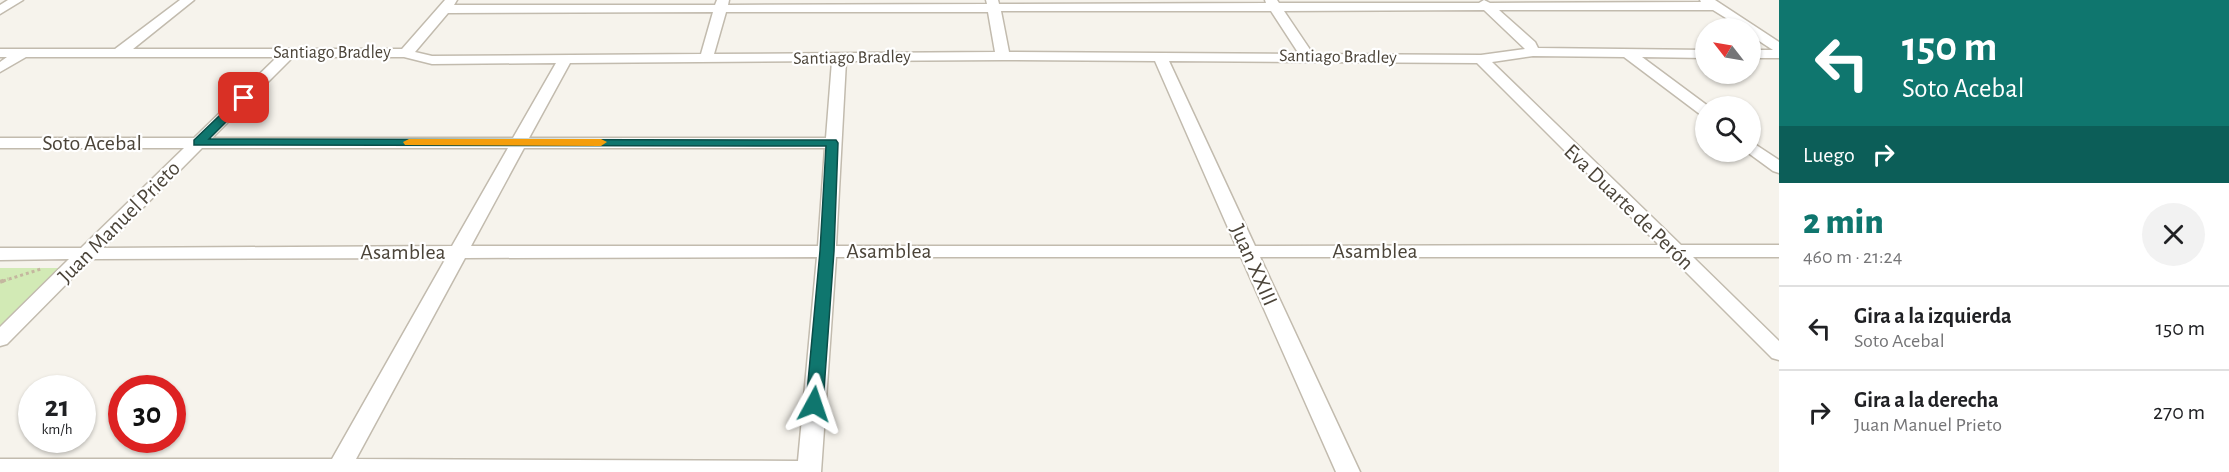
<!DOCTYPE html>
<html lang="es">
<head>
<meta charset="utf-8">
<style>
	body { margin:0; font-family:"Alegreya Sans",sans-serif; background:#f2f2f2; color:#202124; height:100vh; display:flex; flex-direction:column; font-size:22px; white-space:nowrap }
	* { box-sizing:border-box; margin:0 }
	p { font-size:20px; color:#757577 }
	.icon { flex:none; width:33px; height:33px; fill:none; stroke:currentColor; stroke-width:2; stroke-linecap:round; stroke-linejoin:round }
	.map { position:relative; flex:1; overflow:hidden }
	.side { display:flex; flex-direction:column; background:#fff; width:450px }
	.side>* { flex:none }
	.banner { background:#0f766e; color:#fff; overflow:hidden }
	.needle { width:39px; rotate:301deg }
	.fabs { position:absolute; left:1695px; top:18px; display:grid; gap:12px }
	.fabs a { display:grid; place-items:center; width:66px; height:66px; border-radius:50%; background:#fff; box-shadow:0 2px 4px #0004; font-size:30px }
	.speed { position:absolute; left:18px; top:375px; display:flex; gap:12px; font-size:30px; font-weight:700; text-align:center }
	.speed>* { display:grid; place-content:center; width:78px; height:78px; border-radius:50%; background:#fff; box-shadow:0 2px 4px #0004; line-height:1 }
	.speed small { font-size:15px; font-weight:400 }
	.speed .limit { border:9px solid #d22; background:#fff; color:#111 }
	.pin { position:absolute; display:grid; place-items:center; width:51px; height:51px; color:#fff; margin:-26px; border-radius:12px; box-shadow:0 3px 9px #0006 }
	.me { position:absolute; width:66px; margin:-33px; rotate:5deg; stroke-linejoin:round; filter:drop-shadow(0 0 4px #0008) }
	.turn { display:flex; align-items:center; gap:21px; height:126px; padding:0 24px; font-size:27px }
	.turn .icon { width:78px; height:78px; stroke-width:2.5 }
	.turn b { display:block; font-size:42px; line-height:51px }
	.then { display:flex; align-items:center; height:57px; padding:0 24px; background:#0003; gap:12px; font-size:22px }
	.round { display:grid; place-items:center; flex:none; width:63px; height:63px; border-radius:32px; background:#f2f2f2 }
	.headline { display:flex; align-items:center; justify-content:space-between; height:102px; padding:0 24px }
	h1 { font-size:36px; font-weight:800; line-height:45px; color:#0f766e }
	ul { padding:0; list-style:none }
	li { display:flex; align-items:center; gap:18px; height:84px; padding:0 24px; border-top:2px solid #e0e0e0 }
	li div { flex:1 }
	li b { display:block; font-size:22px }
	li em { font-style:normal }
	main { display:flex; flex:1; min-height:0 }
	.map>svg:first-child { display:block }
	.green { fill:#d2eab5 }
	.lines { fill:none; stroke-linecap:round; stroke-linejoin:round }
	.minor-casing { stroke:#c2bbae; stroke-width:3 }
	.path-far1 { stroke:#c4b79f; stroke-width:3; stroke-dasharray:3 3; stroke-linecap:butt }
	.path { stroke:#c4b79f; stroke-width:4; stroke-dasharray:4 4; stroke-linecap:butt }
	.minor { fill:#fff; fill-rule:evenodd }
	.route { fill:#0f766e; stroke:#0a4d48; stroke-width:1.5 }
	.slow { fill:#f59e0b }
	.labels { text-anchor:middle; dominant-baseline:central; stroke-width:4.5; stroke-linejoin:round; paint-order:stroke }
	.far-street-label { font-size:18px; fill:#4b4439; stroke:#fff }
	.street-label { font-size:22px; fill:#4b4439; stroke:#fff }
</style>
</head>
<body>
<main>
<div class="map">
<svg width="1779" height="472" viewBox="0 0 1779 472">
	<rect width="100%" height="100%" fill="#f6f3ec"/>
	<path class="green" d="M0 268H68L0 332Z"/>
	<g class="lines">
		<g class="minor-casing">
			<path id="minor" d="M8 0H23L0 14V5Z
				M180 0H194L133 49H402L445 0H457L454 5H715L717 0H729L728 5 987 4 986 0H998L999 4 1266 3 1265 0H1277L1279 3H1479L1484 0 1490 3 1701 2 1700 0H1715L1779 42V58H1750V50H1773L1750 35V28H1742L1713 10H1499L1535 42 1538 48 1706 50V58L1642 57 1708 106H1706V116L1701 115 1624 57 1533 56 1492 62 1681 245H1779V257H1693L1779 341V360L1772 358 1671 257H1260L1360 472H1336L1241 257H836L821 472H0V459H332L446 258 91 259 7 344 0 346V327L69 259 0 260V248H81L184 148H0V138H194L277 57H26L0 72V62L7 57H0V49H115ZM1484 10 1525 49 1481 55 1313 54 1284 11ZM1001 11H1271L1299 54 1009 52ZM713 12 701 54 432 56 415 52 448 13ZM726 12H988L995 52 714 54ZM293 57H404L432 64 556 63 513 138H212ZM1003 60 1155 61 1236 246H836L846 61ZM832 61 826 138H529L570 63ZM1169 61 1477 63 1659 245 1255 246ZM202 148H508L452 246 103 248ZM524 148H825L818 246H471ZM817 257 798 461 356 459 465 258Z
				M1750 141 1779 160V173L1773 171 1747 152H1750Z"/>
		</g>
		<path class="path-far1" d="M3 281 41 269"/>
		<path class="path" d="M0 282 8 279"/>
		<use href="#minor" class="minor"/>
	</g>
	<path class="route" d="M244 95 248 96V100L209 139 836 140 838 143 834 251 823 404 820 409 814 411 808 409 806 404 820 251 826 146 194 145V140L240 96Z"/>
	<path class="slow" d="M409 139H601L607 142 601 146 405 145 403 142Z"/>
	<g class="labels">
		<g class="far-street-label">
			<text x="332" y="53">Santiago Bradley</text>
			<text transform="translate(1338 57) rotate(1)">Santiago Bradley</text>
			<text transform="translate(852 58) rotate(-1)">Santiago Bradley</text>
		</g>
		<g class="street-label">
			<text x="92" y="143">Soto Acebal</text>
			<text transform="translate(1629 207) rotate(44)">Eva Duarte de Perón</text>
			<text transform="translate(119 222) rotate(-45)">Juan Manuel Prieto</text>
			<text x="889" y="251">Asamblea</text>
			<text x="1375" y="251">Asamblea</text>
			<text x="403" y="252">Asamblea</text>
			<text transform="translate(1254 265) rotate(66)">Juan XXIII</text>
		</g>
	</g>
</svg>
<div class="fabs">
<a><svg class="needle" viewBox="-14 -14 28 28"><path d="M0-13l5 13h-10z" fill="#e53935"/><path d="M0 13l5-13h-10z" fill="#757577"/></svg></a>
<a><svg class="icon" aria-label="search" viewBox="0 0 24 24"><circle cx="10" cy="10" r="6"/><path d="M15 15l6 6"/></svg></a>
</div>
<div class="speed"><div>21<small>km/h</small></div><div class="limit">30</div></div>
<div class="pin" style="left:244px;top:98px;background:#d93025"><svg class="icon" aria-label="arrive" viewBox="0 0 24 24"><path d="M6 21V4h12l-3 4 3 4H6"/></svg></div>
<svg class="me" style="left:814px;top:404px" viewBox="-20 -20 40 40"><path d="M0-17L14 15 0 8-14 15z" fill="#0f766e" stroke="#fff" stroke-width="4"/></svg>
</div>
<section class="side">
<div class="banner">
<div class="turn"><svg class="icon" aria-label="left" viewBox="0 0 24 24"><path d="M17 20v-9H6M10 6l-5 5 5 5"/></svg><div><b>150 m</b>Soto Acebal</div></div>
<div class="then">Luego<svg class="icon" aria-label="right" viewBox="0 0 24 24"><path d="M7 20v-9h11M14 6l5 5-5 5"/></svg></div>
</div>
<div class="headline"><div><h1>2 min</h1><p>460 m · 21:24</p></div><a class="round"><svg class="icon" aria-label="close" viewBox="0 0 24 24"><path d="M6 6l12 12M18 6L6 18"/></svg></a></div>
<ul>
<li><svg class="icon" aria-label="left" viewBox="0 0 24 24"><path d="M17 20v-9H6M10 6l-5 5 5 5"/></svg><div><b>Gira a la izquierda</b><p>Soto Acebal</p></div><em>150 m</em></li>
<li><svg class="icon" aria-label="right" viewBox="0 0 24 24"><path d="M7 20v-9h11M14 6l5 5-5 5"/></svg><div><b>Gira a la derecha</b><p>Juan Manuel Prieto</p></div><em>270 m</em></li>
</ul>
</section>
</main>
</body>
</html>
